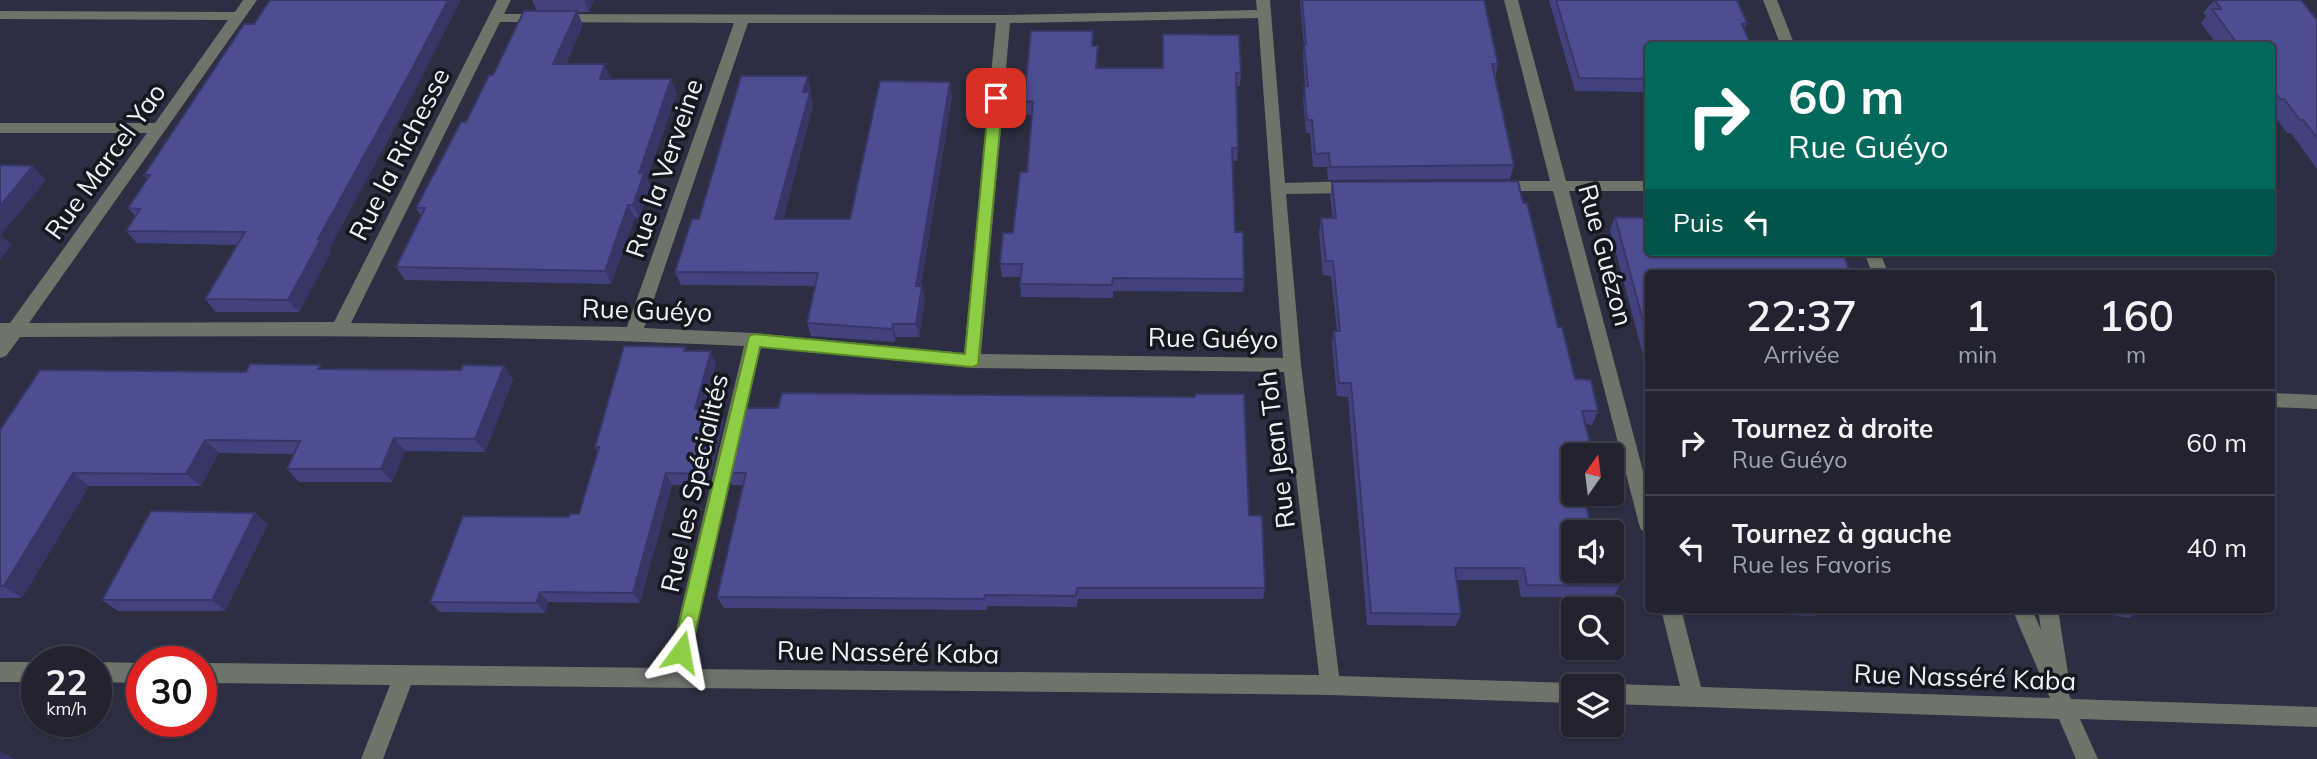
<!DOCTYPE html>
<html lang="fr">
<head>
<meta charset="utf-8">
<style>
	body { margin:0; font-family:Mulish,sans-serif; background:#2e2f3d; color:#f1f3f6; height:100vh; display:flex; flex-direction:column; font-size:26px; white-space:nowrap }
	* { box-sizing:border-box; margin:0 }
	p { font-size:23px; color:#a2a4ab }
	.icon { flex:none; width:38px; height:38px; fill:none; stroke:currentColor; stroke-width:2; stroke-linecap:round; stroke-linejoin:round }
	.map { position:relative; flex:1; overflow:hidden }
	.drawer { position:absolute; left:1645px; top:270px; width:630px; height:343px; display:flex; flex-direction:column; background:#222231; border-radius:7px; box-shadow:0 2px 5px #0004,0 0 0 2px #3f3f4d }
	.drawer>* { flex:none }
	.top-card { position:absolute; left:1645px; top:42px; width:630px; height:214px; border-radius:7px; box-shadow:0 2px 5px #0004,0 0 0 2px #3f3f4d; background:#00695c; color:#fff; overflow:hidden }
	.needle { width:46px; rotate:14deg }
	.controls { position:absolute; left:1561px; top:443px; display:grid; gap:14px }
	.controls a { display:grid; place-items:center; width:63px; height:63px; border-radius:7px; background:#222231; box-shadow:0 2px 5px #0004,0 0 0 2px #3f3f4d; font-size:35px }
	.speed { position:absolute; left:21px; top:646px; display:flex; gap:14px; font-size:35px; font-weight:700; text-align:center }
	.speed>* { display:grid; place-content:center; width:91px; height:91px; border-radius:50%; background:#222231; box-shadow:0 2px 5px #0004,0 0 0 2px #3f3f4d; line-height:1 }
	.speed small { font-size:18px; font-weight:400 }
	.speed .limit { border:10px solid #d22; background:#fff; color:#111 }
	.pin { position:absolute; display:grid; place-items:center; width:60px; height:60px; color:#fff; margin:-30px; border-radius:14px; box-shadow:0 4px 10px #0006 }
	.me { position:absolute; width:77px; margin:-38px; rotate:13deg; stroke-linejoin:round; filter:drop-shadow(0 0 5px #0008) }
	.turn { display:flex; align-items:center; gap:24px; height:147px; padding:0 28px; font-size:32px }
	.turn .icon { width:91px; height:91px; stroke-width:2.5 }
	.turn b { display:block; font-size:49px; line-height:60px }
	.then { display:flex; align-items:center; height:66px; padding:0 28px; background:#0003; gap:14px; font-size:26px }
	.eta { display:flex; justify-content:space-evenly; align-items:center; height:119px; text-align:center }
	.eta b { font-size:42px; font-weight:600; line-height:49px }
	ul { padding:0; list-style:none }
	li { display:flex; align-items:center; gap:21px; height:105px; padding:0 28px; border-top:2px solid #3f3f4d }
	li div { flex:1 }
	li b { display:block; font-size:26px }
	li em { font-style:normal }
	.map>svg:first-child { display:block }
	.lines { fill:none; stroke-linecap:round; stroke-linejoin:round }
	.minor { fill:#6f746b; fill-rule:evenodd }
	.wall { fill:#42437e }
	.shaded-wall { fill:#363766 }
	.building { fill:#4d4e92; stroke:#363766; stroke-width:2 }
	.route { fill:#8dce44; stroke:#5c862c; stroke-width:2 }
	.labels { text-anchor:middle; dominant-baseline:central; stroke-width:7; stroke-linejoin:round; paint-order:stroke }
	.street-label { font-size:26px; fill:#f0f2fe; stroke:#171720 }
</style>
</head>
<body>
<div class="map">
<svg width="2317" height="759" viewBox="0 0 2317 759">
	<rect width="100%" height="100%" fill="#2d2e41"/>
	<g class="lines">
		<path class="minor" d="M243 0H257L29 323 334 322 497 0H511L504 14 1003 15 1257 10 1256 0H1270L1285 183 1355 181 1363 187 1355 193 1286 194 1301 365 1339 676 1573 683 1580 686H1573V703L1330 695 411 685 383 759H361L390 685 201 683V663L667 668 744 346C503 334 261 336 20 337L6 356 0 358V323H10L147 133H0V123H155L228 20 0 19V11L235 12ZM1258 18 1283 358 981 354 1010 23ZM500 22 734 23 627 327 351 323ZM748 23H996L964 353 754 333 644 328ZM761 347 972 368 1284 372 1319 675 687 669Z
			M1504 0H1518L1566 181H1648V191H1569L1648 490V532L1641 530 1639 524 1553 191H1495L1487 186 1495 181H1550Z
			M1763 0H1777L1795 46H1781Z
			M1864 252H1880L1888 273H1872Z
			M2272 393 2317 395V409L2272 407Z
			M1661 609H1681L1701 687 2050 698 2012 609H2032L2041 630 2038 609H2058L2069 680 2066 687 2071 699 2317 707V727L2080 719 2098 759H2076L2059 719 1612 704V686H1607L1612 684 1680 686Z
			M0 662H37V682H0Z
			M96 662 142 663V683L96 682Z"/>
	</g>
	<path class="wall" d="M532 0H594L589 12H577L583 25 566 64 611 78V79L677 93 647 179 650 186 639 218H635L611 284 405 280 396 267 421 216 416 208 493 75 537 11Z
		M1300 0H1484L1498 64 1495 78 1514 165 1510 179 1328 180 1327 167H1313L1310 133H1306L1303 99 1305 86 1303 57 1304 47Z
		M1549 0H1737L1747 23 1744 29 1648 46V92L1575 91Z
		M2214 0H2301L2317 20V169L2291 133H2287L2272 113V46H2218L2201 23 2206 16 2203 13Z
		M1094 46 1098 60V68L1241 73 1240 86H1236L1238 148 1237 161H1232L1235 232 1244 279 1243 292 1113 291V298L1021 297 1020 284V277H1002L1000 264 1013 233 1027 172 1032 115H1025L1024 101Z
		M417 86 329 249 331 252 299 312H216L205 299 237 245 137 243 126 231 135 216 128 208 148 179 144 175Z
		M811 90 810 94 813 106 783 219H850L952 96 921 286 925 299 919 337H896L895 342 811 336 807 323 815 286 681 285 675 272 699 219Z
		M1332 182 1523 203 1558 327 1575 379 1598 411 1592 425 1585 424 1592 452 1590 455H1573L1591 528 1620 586 1613 597H1521L1518 580H1456L1461 614 1456 626 1367 625 1348 397 1337 396 1332 344 1334 331H1337L1331 276 1323 275 1319 232 1321 218H1333L1330 196Z
		M1615 217 1648 273V374L1610 230Z
		M687 351 716 363 704 409 724 420 708 485H672L640 603 548 602 545 613 440 612 430 602 569 517 579 514 598 452 595 447Z
		M504 366 513 380 485 452 405 451 392 482H299L287 469 294 454 219 453 201 486H89L22 598H0V430L246 372 324 369 461 370Z
		M741 408 1249 515 1265 588 1263 599H1078L1077 607 987 606V610L724 608 717 597 743 485H732L726 473Z
		M255 513 268 524 225 611H118L102 600Z
		M1716 609H1820L1814 616 1716 612Z
		M1897 609H1971L1968 611Z
		M2088 609H2136L2137 612 2129 618 2088 611Z"/>
	<path class="shaded-wall" d="M448 0H461L417 86 329 249 331 252 299 312 288 300 318 239Z
		M584 0H594L589 12Z
		M577 11 583 25 560 78 553 64Z
		M605 64 611 78 605 92 600 79Z
		M808 76 811 90 810 94 813 106 780 232 775 219Z
		M671 79 677 93 647 179 650 186 639 218 633 205 639 173Z
		M950 82 952 96 919 299 916 286Z
		M33 166 46 180 1 235 12 245 0 260V206Z
		M628 205 635 218 611 284 605 271Z
		M922 286 925 299 919 337 916 324Z
		M893 324 896 337 895 342 892 329Z
		M711 351 716 363 701 420 695 409Z
		M504 366 513 380 485 452 475 439Z
		M718 409 724 420 708 485 702 474Z
		M394 438 405 451 392 482 381 469Z
		M205 440 219 453 201 486 186 474Z
		M73 473 89 486 22 598 4 586Z
		M666 473 672 485 640 603 633 593Z
		M255 513 268 524 225 611 212 600Z
		M540 592 548 602 545 613 536 603Z
		M0 751 15 759H0Z"/>
	<path class="building" d="M270 0H448L410 73 318 239H321L288 300 205 299 245 232 126 231 140 209 128 208 150 175H144L244 24H254Z
		M1302 0H1484L1498 64H1492L1514 165 1330 167 1329 153 1315 154 1312 120H1307L1304 86H1308L1304 44H1306Z
		M1556 0H1737L1747 23 1742 24 1751 46H1648V79L1579 78Z
		M2215 0H2301L2317 20V138L2303 120H2300L2284 99H2280L2272 88V46H2239L2212 9H2221Z
		M524 11H577L553 64H605L600 79H671L639 173H644L633 205H628L605 271 396 267 425 208H416L461 122H466L489 75H493Z
		M1031 31H1093L1092 46H1098L1096 68H1163V34L1239 35 1241 73H1236L1238 148H1232L1235 232H1243L1244 279 1113 278 1112 285 1020 284 1022 264H1000L1003 233H1013L1020 172H1027L1033 102 1024 101Z
		M741 76H808L803 92H810L775 219H850L880 81 950 82 916 286H922L916 324H893L892 329 807 323 818 273 675 272 692 219H699Z
		M0 165 33 166 0 206Z
		M1518 181 1523 203H1527L1558 327H1562L1575 379 1591 380 1598 411H1582L1592 452H1574L1573 494H1584L1591 528H1607L1608 532H1573V570H1612V549L1620 586 1527 585 1524 568H1455L1461 614 1371 613 1351 383H1339L1334 331H1340L1333 261H1326L1321 218H1336L1332 182Z
		M1615 217 1648 218V252H1843L1850 273H1648V339Z
		M624 346 685 347 684 351H711L695 409H718L702 474 666 473 633 593 540 592 536 603 430 602 463 516 569 517 570 514H579L599 447H595Z
		M250 364 321 365 318 369 461 370 463 365 504 366 475 439 394 438 381 469H287L300 441 205 440 186 474 73 473 4 586H0V430L40 370 246 372Z
		M782 393 1195 397V394H1244L1249 515 1262 516 1265 588H1077L1076 596 985 595 984 599 717 597 746 473H726L741 408H778Z
		M151 511 255 513 212 600H102Z
		M2120 609H2136L2137 612Z"/>
	<path class="route" d="M996 93 1003 98 978 365 972 367 760 347 691 652 688 658 681 661 675 658 672 652 749 336 754 334 965 354 989 98Z"/>
	<g class="labels">
		<g class="street-label">
			<text transform="translate(399 154) rotate(-63)">Rue la Richesse</text>
			<text transform="translate(105 161) rotate(-54)">Rue Marcel Yao</text>
			<text transform="translate(664 168) rotate(-71)">Rue la Verveine</text>
			<text transform="translate(1606 255) rotate(75)">Rue Guézon</text>
			<text transform="translate(647 310) rotate(2)">Rue Guéyo</text>
			<text transform="translate(1213 338) rotate(1)">Rue Guéyo</text>
			<text transform="translate(1276 450) rotate(-97)">Rue Jean Toh</text>
			<text transform="translate(694 483) rotate(-77)">Rue les Spécialités</text>
			<text transform="translate(888 652) rotate(1)">Rue Nasséré Kaba</text>
			<text transform="translate(1965 677) rotate(2)">Rue Nasséré Kaba</text>
		</g>
	</g>
</svg>
<div class="controls">
<a><svg class="needle" viewBox="-14 -14 28 28"><path d="M0-13l5 13h-10z" fill="#e53935"/><path d="M0 13l5-13h-10z" fill="#a2a4ab"/></svg></a>
<a><svg class="icon" aria-label="sound" viewBox="0 0 24 24"><path d="M4 9h4l5-4v14l-5-4H4zM17 9q2 3 0 6"/></svg></a>
<a><svg class="icon" aria-label="search" viewBox="0 0 24 24"><circle cx="10" cy="10" r="6"/><path d="M15 15l6 6"/></svg></a>
<a><svg class="icon" aria-label="layers" viewBox="0 0 24 24"><path d="M12 4l9 5-9 5-9-5zM3 14l9 5 9-5"/></svg></a>
</div>
<div class="speed"><div>22<small>km/h</small></div><div class="limit">30</div></div>
<div class="pin" style="left:996px;top:98px;background:#d93025"><svg class="icon" aria-label="arrive" viewBox="0 0 24 24"><path d="M6 21V4h12l-3 4 3 4H6"/></svg></div>
<svg class="me" style="left:681px;top:652px" viewBox="-20 -20 40 40"><path d="M0-17L14 15 0 8-14 15z" fill="#8dce44" stroke="#fff" stroke-width="4"/></svg>
<div class="top-card">
<div class="turn"><svg class="icon" aria-label="right" viewBox="0 0 24 24"><path d="M7 20v-9h11M14 6l5 5-5 5"/></svg><div><b>60 m</b>Rue Guéyo</div></div>
<div class="then">Puis<svg class="icon" aria-label="left" viewBox="0 0 24 24"><path d="M17 20v-9H6M10 6l-5 5 5 5"/></svg></div>
</div>
<section class="drawer">
<div class="eta">
<div><b>22:37</b><p>Arrivée</p></div>
<div><b>1</b><p>min</p></div>
<div><b>160</b><p>m</p></div>
</div>
<ul>
<li><svg class="icon" aria-label="right" viewBox="0 0 24 24"><path d="M7 20v-9h11M14 6l5 5-5 5"/></svg><div><b>Tournez à droite</b><p>Rue Guéyo</p></div><em>60 m</em></li>
<li><svg class="icon" aria-label="left" viewBox="0 0 24 24"><path d="M17 20v-9H6M10 6l-5 5 5 5"/></svg><div><b>Tournez à gauche</b><p>Rue les Favoris</p></div><em>40 m</em></li>
</ul>
</section>
</div>
</body>
</html>
